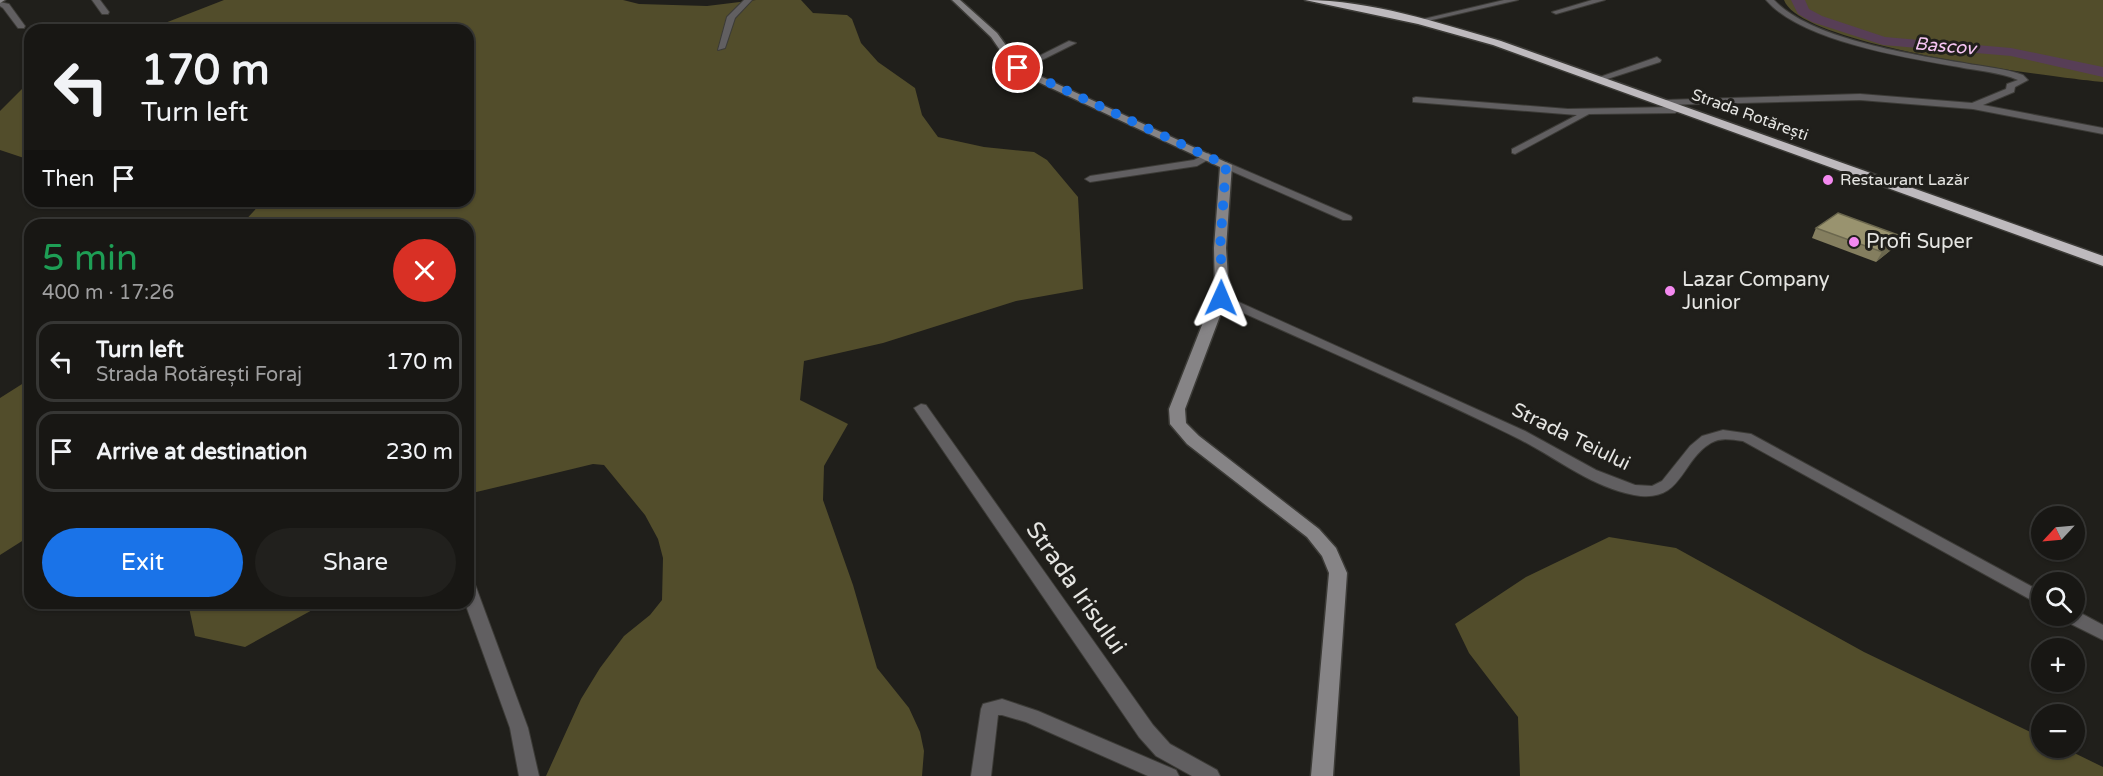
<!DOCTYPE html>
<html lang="en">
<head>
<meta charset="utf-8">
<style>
	body { margin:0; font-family:"Varela Round",sans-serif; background:#21201d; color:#f1f3f6; height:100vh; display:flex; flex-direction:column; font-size:22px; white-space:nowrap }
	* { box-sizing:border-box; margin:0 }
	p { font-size:20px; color:#9f9fa0 }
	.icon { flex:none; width:33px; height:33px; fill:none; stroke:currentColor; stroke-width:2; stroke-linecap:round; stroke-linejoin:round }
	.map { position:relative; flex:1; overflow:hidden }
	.panel { position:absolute; left:24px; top:219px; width:450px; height:390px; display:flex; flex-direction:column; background:#181714; border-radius:18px; box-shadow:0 2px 4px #0004,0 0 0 2px #363634 }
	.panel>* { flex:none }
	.banner { position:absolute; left:24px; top:24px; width:450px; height:183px; border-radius:18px; box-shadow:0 2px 4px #0004,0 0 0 2px #363634; background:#181714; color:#f1f3f6; overflow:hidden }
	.needle { width:39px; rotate:244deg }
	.tools { position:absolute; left:2031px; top:506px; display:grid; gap:12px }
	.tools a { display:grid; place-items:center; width:54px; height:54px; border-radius:50%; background:#181714; box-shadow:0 2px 4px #0004,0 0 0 2px #363634; font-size:30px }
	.pin { position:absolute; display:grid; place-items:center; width:51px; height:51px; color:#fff; margin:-26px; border:3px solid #fff; border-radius:50%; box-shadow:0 2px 6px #0007 }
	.me { position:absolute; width:66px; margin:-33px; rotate:1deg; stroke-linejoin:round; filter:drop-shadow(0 0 4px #0008) }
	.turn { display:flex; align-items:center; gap:21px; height:126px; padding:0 18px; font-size:27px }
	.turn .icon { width:78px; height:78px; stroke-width:2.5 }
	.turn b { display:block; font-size:42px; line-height:51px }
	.then { display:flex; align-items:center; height:57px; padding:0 18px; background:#0003; gap:12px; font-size:22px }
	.round { display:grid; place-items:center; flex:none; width:63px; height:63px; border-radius:32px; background:#21201d }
	.head { display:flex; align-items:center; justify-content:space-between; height:102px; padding:0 18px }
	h1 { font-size:36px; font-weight:600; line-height:45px; color:#1e9e55 }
	.cta { display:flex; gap:12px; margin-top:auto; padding:12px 18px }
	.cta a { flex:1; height:69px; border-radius:36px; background:#1a73e8; color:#fff; font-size:24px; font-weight:600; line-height:69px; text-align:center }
	.cta a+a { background:#21201d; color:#f1f3f6 }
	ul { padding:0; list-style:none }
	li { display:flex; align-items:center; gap:18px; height:81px; margin:0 12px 9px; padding:0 6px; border:3px solid #363634; border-radius:18px }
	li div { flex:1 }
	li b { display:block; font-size:22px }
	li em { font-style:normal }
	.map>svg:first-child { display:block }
	.forest { fill:#524d2b }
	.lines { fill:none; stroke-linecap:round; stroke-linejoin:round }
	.river { fill:#573e56; fill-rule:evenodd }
	.street-casing { stroke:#3c3b37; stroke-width:2 }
	.secondary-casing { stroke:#3c3b37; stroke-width:3 }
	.highway-casing { stroke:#3c3b37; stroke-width:3 }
	.street { fill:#615f61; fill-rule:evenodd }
	.secondary { fill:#868486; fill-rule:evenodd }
	.highway { fill:#bebabe; fill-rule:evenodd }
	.wall { fill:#847e5f }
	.shaded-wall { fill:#6b674e }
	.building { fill:#99936f; stroke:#6b674e; stroke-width:1.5 }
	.route { stroke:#1a73e8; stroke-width:10; stroke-dasharray:0 18 }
	.poi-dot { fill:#f489f0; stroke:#201f1b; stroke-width:2 }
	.labels { text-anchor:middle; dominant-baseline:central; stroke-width:6; stroke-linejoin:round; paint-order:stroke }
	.far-street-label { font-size:16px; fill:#e5e5e2; stroke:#201f1b }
	.far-poi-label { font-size:16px; fill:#e5e5e2; stroke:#201f1b; text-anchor:start }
	.far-water-label { font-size:18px; font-style:italic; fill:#f6c5f3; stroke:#201f1b }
	.poi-label { font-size:20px; fill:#e5e5e2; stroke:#201f1b; text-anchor:start }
	.street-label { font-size:20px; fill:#e5e5e2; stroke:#201f1b }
	.near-street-label { font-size:24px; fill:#e5e5e2; stroke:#201f1b }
</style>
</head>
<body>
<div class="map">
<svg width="2103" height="776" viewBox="0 0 2103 776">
	<rect width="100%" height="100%" fill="#201f1b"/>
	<path class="forest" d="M224 0H623L639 4 707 6 756 0H801L813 13 847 15 852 19 861 43 878 62 915 88 922 115 938 137 984 147 1034 152 1047 160 1078 197 1083 289 1016 301 883 343 804 361 800 400 848 424 824 466 823 500 853 585 877 668 909 708 920 732 924 751 922 776H546L581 699 600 668 624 636 650 615 662 600 663 558 658 539 645 515 604 465 593 464 468 494V225H241L263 201H468V30H147Z
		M1784 0H2103V82C2053 77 1800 46 1784 0Z
		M30 81V160L0 150V111Z
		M30 379V536L0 555V398Z
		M1609 537 1676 548 1864 652 2041 737 2042 747H2062L2103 767V776H1520L1518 717 1469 653 1455 624 1526 577Z
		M188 603H325L245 647 195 636Z"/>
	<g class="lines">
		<path class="river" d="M1791 0H1805L1809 9 1822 16 1885 37 2011 48 2103 67V77L2011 56 1883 45 1812 22 1798 14Z"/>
		<g class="street-casing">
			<path id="street" d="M92 0H100L109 12 108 14H102Z
				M744 0H752L735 18 725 48 718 50 727 17Z
				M1504 0H1518L1419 23 1415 21Z
				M1592 0H1605L1556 14 1552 12Z
				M1766 0H1774C1811 39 1911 54 1964 63 1984 67 2005 68 2023 75L2028 80 2015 87 2014 92 1983 105 2103 128V134L1973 109 1860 100 1661 105V101L1664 100 1860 94 1972 103 2006 89 2007 84 2018 80C2000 72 1978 71 1959 67 1907 58 1801 41 1766 0Z
				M0 2 9 4 25 26 24 28H18L3 8 0 6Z
				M1069 41 1076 43 1022 70 1015 68Z
				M1657 57 1661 60 1660 62 1601 81 1594 79Z
				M1416 97 1568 109 1675 107 1680 110 1675 113 1589 114 1515 154 1512 153V149L1577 115 1413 102V98Z
				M1208 153 1213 156 1211 158 1197 166 1090 182 1085 179 1090 176 1194 160Z
				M1226 162 1351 216 1352 218 1351 220H1343L1222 167 1221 165Z
				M1221 294 1525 431 1596 470 1635 485 1652 486 1662 481 1690 446 1702 436 1723 430 1751 434 2042 592V606L1743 441C1732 440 1721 437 1711 443 1680 461 1683 504 1634 495 1590 487 1554 456 1515 437 1417 389 1316 346 1217 301L1215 298Z
				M921 404 926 405 1153 725 1170 744 1217 770 1220 776H1192L1156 756 1139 737 914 408Z
				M468 581 474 583 476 587 528 728 539 776H519L510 728 465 603H468Z
				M2075 610 2103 625V640L2063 620 2060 615H2074Z
				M1002 699 1038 711 1176 770 1179 776H1148L1026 722 1002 715H998L991 776H971L981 709 983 704Z"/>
		</g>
		<g class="secondary-casing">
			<path id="secondary" d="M0 0H5L0 3Z
				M952 0H960L997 33 1018 62 1027 70 1232 165 1226 248 1229 292 1185 409 1186 423 1199 436 1319 529 1336 548 1347 573 1333 776H1311L1329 573 1322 556 1307 537 1187 444 1170 424 1169 409 1215 292 1214 248 1220 167 1021 74 1011 66 991 37Z"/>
		</g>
		<g class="highway-casing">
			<path id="highway" d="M1305 0C1371 0 1438 23 1501 41L2103 256V266L1493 45 1418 24Z"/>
		</g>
		<use href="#street" class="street"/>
		<use href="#secondary" class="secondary"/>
		<use href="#highway" class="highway"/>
	</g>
	<path class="wall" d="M1816 228 1896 246 1876 262 1812 238Z"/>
	<path class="shaded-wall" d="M1901 236 1896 246 1876 262 1882 252Z"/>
	<path class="building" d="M1838 213 1901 236 1882 252 1816 228Z"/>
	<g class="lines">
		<path class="route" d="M1018 68 1226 165 1220 248 1223 283 1221 298"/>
	</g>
	<g class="poi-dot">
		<circle cx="1828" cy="180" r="6"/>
		<circle cx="1854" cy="242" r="6"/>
		<circle cx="1670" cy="291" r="6"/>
	</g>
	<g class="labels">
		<g class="far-street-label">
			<text transform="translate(1750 115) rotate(20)">Strada Rotărești</text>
		</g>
		<g class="far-poi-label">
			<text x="1840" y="180">Restaurant Lazăr</text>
		</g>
		<g class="far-water-label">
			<text transform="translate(1945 46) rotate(5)">Bascov</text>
		</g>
		<g class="poi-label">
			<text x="1866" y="242">Profi Super</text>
			<text x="1682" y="280">Lazar Company<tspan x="1682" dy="23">Junior</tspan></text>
		</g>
		<g class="street-label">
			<text transform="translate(1571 437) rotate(26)">Strada Teiului</text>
		</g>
		<g class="near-street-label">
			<text transform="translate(1076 588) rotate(55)">Strada Irisului</text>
		</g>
	</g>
</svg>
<div class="tools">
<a><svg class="needle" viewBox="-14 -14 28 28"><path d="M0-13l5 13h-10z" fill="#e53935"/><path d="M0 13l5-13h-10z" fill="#9f9fa0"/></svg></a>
<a><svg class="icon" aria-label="search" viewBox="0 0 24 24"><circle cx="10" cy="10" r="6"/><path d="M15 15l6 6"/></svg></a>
<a>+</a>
<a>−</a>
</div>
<div class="pin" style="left:1018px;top:68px;background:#d93025"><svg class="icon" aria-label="arrive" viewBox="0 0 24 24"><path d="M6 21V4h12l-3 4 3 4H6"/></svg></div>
<svg class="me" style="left:1221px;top:298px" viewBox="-20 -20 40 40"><path d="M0-17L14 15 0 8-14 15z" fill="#1a73e8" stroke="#fff" stroke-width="4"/></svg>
<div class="banner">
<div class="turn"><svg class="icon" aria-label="left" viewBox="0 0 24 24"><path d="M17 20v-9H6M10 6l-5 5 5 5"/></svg><div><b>170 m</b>Turn left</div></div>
<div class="then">Then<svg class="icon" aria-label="arrive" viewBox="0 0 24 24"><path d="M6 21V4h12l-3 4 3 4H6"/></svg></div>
</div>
<section class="panel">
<div class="head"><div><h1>5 min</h1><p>400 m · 17:26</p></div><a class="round" style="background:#d93025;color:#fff"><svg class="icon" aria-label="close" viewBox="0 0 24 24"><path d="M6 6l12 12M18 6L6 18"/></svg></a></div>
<ul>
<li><svg class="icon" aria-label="left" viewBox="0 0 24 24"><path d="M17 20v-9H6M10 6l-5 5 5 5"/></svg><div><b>Turn left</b><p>Strada Rotărești Foraj</p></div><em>170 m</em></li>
<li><svg class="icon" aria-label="arrive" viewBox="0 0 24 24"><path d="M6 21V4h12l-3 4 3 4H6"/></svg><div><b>Arrive at destination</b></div><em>230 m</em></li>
</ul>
<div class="cta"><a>Exit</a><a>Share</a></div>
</section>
</div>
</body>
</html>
